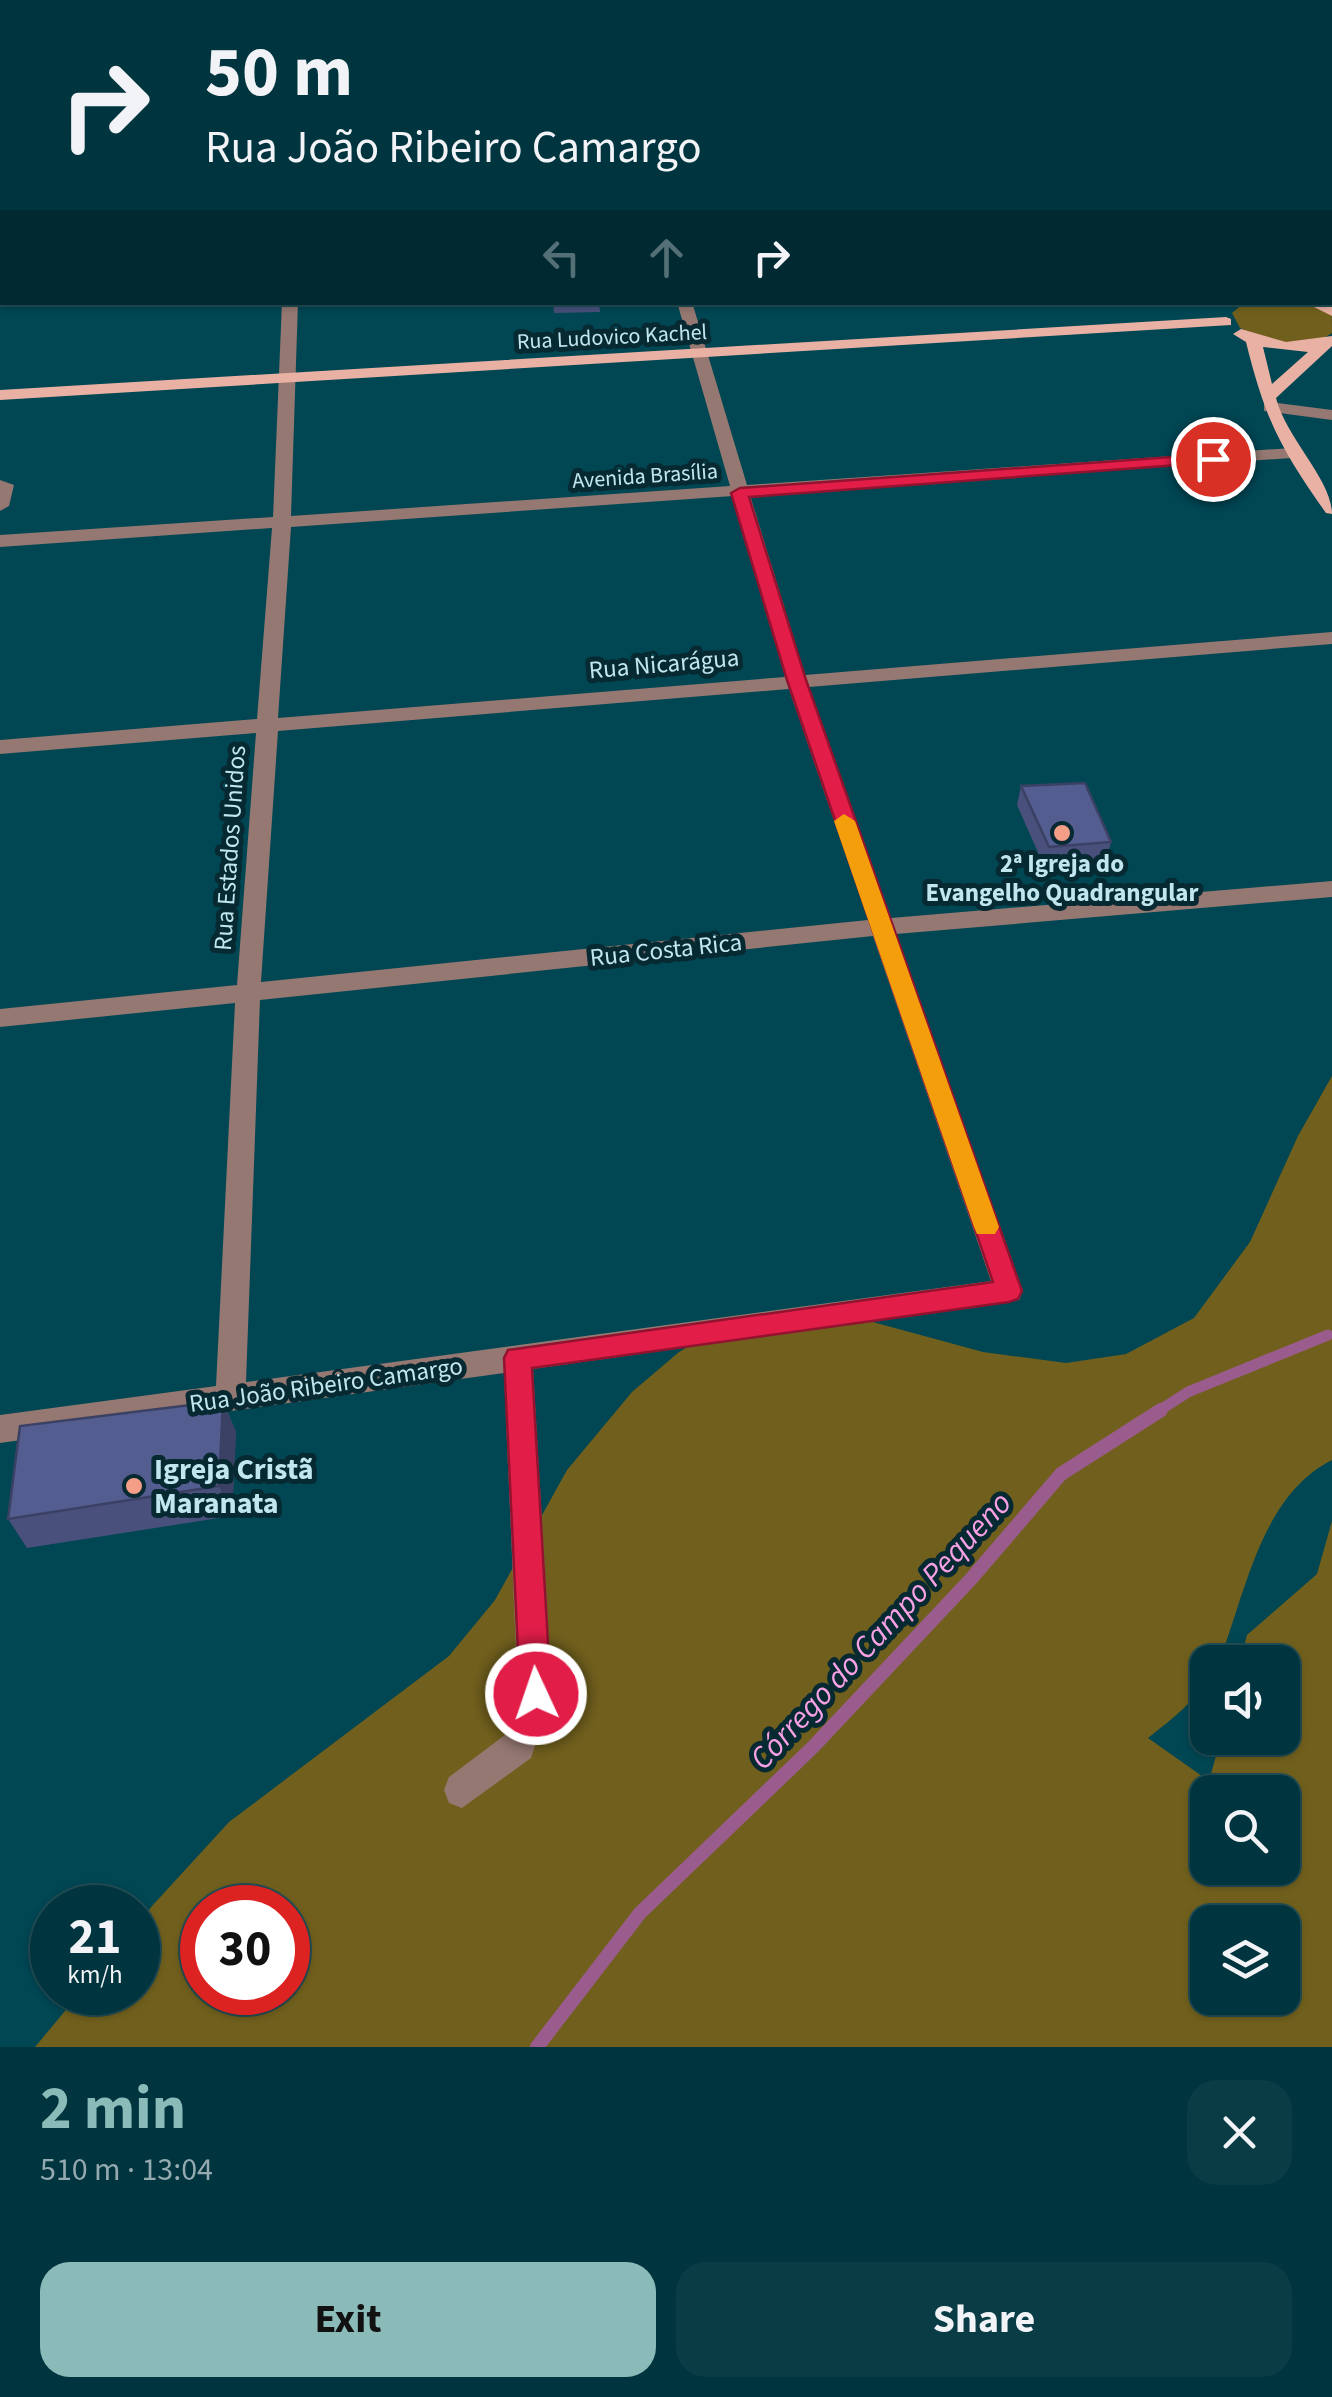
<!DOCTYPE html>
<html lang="en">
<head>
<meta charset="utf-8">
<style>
	body { margin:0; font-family:"Source Sans 3",sans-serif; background:#0a3c45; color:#f1f3f6; height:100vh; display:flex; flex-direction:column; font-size:38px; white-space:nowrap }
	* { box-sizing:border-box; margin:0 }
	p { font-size:32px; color:#95aab0 }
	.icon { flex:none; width:55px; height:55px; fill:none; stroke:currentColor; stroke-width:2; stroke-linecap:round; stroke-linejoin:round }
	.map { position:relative; height:2047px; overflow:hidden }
	.side { display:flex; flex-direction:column; background:#00343e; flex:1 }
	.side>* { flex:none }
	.guide { position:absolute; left:0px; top:0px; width:1332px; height:305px; box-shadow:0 2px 8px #0004,0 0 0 2px #224f58; background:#00343e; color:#f1f3f6; overflow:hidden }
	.buttons { position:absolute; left:1190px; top:1645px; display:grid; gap:20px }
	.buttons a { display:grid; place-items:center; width:110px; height:110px; border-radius:20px; background:#00343e; box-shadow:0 2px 8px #0004,0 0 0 2px #224f58; font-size:50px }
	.speed { position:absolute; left:30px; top:1885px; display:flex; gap:20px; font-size:50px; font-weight:700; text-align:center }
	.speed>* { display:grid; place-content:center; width:130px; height:130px; border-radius:50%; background:#00343e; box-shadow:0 2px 8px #0004,0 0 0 2px #224f58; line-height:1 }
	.speed small { font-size:25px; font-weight:400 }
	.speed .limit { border:15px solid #d22; background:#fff; color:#111 }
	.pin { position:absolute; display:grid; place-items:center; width:85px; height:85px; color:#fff; margin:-42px; border:5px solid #fff; border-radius:50%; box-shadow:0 2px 10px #0007 }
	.me { position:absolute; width:110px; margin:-55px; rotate:357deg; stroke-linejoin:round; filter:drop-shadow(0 0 8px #0008) }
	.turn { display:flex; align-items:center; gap:35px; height:210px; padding:0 40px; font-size:45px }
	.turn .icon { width:130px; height:130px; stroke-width:2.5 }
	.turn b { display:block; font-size:70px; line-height:85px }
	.lanes { display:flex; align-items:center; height:95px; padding:0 40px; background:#0003; justify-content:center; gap:50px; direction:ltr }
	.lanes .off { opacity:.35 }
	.round { display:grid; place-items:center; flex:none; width:105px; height:105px; border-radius:30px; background:#0a3c45 }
	.headline { display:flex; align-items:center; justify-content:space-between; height:170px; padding:0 40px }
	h1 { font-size:60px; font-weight:700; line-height:75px; color:#8bbbb9 }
	.cta { display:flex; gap:20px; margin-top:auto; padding:20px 40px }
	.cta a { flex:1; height:115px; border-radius:30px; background:#8bbbb9; color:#111; font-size:40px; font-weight:700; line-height:115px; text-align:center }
	.cta a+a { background:#0a3c45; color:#f1f3f6 }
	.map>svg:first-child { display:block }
	.green { fill:#71601d; fill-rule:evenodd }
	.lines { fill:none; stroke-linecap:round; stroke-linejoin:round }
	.stream-far1 { stroke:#9a5c8d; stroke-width:11 }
	.stream { stroke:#9a5c8d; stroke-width:14 }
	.minor { fill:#947871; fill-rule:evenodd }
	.major { fill:#e9b1a3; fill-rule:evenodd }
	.wall { fill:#48507b }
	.shaded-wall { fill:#3b4164 }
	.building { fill:#545d8f; stroke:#3b4164; stroke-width:2.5 }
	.route { fill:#e11d48; stroke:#92132f; stroke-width:2.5 }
	.slow { fill:#f59e0b }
	.poi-dot { fill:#f49e88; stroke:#072931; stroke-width:4 }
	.labels { text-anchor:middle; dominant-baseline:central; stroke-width:10; stroke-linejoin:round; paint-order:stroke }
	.far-street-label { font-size:22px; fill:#c2e6f0; stroke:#072931 }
	.street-label { font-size:25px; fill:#c2e6f0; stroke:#072931 }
	.poi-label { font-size:25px; font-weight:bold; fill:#c2e6f0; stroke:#072931 }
	.near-poi-label { font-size:30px; font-weight:bold; fill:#c2e6f0; stroke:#072931; text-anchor:start }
	.near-water-label { font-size:32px; font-style:italic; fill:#f8a1e5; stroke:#072931 }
</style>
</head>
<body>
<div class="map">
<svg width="1332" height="2047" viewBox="0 0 1332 2047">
	<rect width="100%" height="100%" fill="#004653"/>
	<path class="green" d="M1330 54 1332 333C1306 351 1266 343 1240 328L1232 313 1244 303 1330 302Z
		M1332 1076V1460C1264 1494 1247 1585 1223 1651L1216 1662H1208C1207 1696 1171 1719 1148 1738L1209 1781 1221 1738H1282V1662H1240L1247 1635 1317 1574 1332 1521V2047H35L80 1993 138 1992V1924L152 1906 229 1822 449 1656 495 1600 567 1470 632 1392 679 1352 728 1323 847 1315 983 1352 1066 1363 1126 1354 1194 1318 1250 1242 1298 1136ZM1208 1792H1282V1868H1208ZM202 1908H288V1992H202ZM1208 1922H1282V1998H1208Z"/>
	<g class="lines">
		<path class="stream-far1" d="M1157 1412 1188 1392 1328 1335"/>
		<path class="stream" d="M537 2047 640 1913 813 1747 971 1579 1061 1474 1161 1410"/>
		<path class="minor" d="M450 0H462L463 2H452Z
			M579 0H591L592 2H581Z
			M1249 0H1264L1266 2H1251Z
			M1330 34H1332V41H1330Z
			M0 45 2 46V52L0 53Z
			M2 87V96L0 97V88Z
			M0 231H2V240H0Z
			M282 302H298L291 516 730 486 677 302H692L747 485 1292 448 1301 453 1292 458 750 495 805 675 1332 632V644L809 687 891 918 1332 881V897L896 934 1023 1291 1019 1300 533 1369 552 1694 531 1758 462 1808 449 1803 444 1790 449 1777 505 1735 518 1694 504 1373 0 1443V1415L216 1386 235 1003 0 1027V1009L237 985 256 733 0 754V740L257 719 272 528 0 547V535L273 517ZM733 496 785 677 278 718 291 527ZM789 689 868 920 261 982 278 731ZM873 936 991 1281 246 1382 260 1000Z
			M1270 402 1332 410V420L1264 411V403Z
			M0 480 14 485 9 506 0 511Z"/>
		<path class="major" d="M1025 0H1040L1042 2H1027Z
			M1308 302 1332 305V316L1310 305Z
			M1226 317 1231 319V325L0 400V390Z
			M1241 329 1286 342 1332 336V346L1276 398C1286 438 1332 480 1332 514L1326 513C1280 448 1265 419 1246 342L1233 334ZM1263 347 1308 352 1272 384Z"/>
	</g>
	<path class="wall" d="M553 302H599L600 312 554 313Z
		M1021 786 1111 842 1106 861 1044 866 1017 805Z
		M223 1401 236 1432 232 1516 27 1548 8 1519Z"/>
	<path class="shaded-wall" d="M223 1401 236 1432 232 1516 219 1486Z"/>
	<path class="building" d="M1085 783 1111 842 1049 847 1021 786Z
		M223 1401 219 1486 8 1519 20 1426Z"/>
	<path class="route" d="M1213 454 1219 456V462L749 497 806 680 1022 1291 1018 1299 1009 1302 532 1368 551 1694 546 1705 536 1710 525 1705 520 1694 504 1358 508 1350 993 1282 787 680 731 493 740 488Z"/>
	<path class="slow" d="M844 814 855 821 999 1227 995 1234H977L974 1227 834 821Z"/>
	<g class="poi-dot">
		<circle cx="1062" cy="833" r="10"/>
		<circle cx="134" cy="1486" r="10"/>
	</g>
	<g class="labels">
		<g class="far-street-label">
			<text transform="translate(612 337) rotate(-3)">Rua Ludovico Kachel</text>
			<text transform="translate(645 476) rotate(-4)">Avenida Brasília</text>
		</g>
		<g class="street-label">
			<text transform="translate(664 664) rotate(-5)">Rua Nicarágua</text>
			<text transform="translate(230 848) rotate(-86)">Rua Estados Unidos</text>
			<text transform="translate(666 950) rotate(-6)">Rua Costa Rica</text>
			<text transform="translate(326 1385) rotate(-8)">Rua João Ribeiro Camargo</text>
		</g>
		<g class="poi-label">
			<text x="1062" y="864">2ª Igreja do<tspan x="1062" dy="29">Evangelho Quadrangular</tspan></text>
		</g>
		<g class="near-poi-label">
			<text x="154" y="1469">Igreja Cristã<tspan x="154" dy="34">Maranata</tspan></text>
		</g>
		<g class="near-water-label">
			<text transform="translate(881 1631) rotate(-47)">Córrego do Campo Pequeno</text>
		</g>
	</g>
</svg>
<div class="buttons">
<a><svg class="icon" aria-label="sound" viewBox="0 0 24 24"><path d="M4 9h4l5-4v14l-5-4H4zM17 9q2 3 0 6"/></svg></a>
<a><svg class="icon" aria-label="search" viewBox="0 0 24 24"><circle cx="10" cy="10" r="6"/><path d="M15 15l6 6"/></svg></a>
<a><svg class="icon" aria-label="layers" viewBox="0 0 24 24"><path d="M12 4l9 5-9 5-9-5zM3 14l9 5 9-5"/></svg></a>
</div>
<div class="speed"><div>21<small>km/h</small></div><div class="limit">30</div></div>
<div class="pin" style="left:1213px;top:459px;background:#d93025"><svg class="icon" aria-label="arrive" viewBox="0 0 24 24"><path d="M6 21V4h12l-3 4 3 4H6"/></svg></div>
<svg class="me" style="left:536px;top:1694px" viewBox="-20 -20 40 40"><circle r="17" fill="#e11d48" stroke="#fff" stroke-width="3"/><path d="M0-11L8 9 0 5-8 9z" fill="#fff"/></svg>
<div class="guide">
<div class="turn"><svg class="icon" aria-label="right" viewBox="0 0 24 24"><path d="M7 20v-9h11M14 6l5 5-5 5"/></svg><div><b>50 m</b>Rua João Ribeiro Camargo</div></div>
<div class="lanes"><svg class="icon off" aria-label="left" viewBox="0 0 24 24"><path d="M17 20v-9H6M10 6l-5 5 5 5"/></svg><svg class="icon off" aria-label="ahead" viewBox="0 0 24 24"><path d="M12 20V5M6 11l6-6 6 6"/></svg><svg class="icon" aria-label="right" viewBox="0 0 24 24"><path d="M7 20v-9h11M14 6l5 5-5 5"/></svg></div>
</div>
</div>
<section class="side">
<div class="headline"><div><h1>2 min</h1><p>510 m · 13:04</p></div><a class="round"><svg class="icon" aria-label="close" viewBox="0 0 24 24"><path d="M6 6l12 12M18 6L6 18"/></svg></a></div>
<div class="cta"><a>Exit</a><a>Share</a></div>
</section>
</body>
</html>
